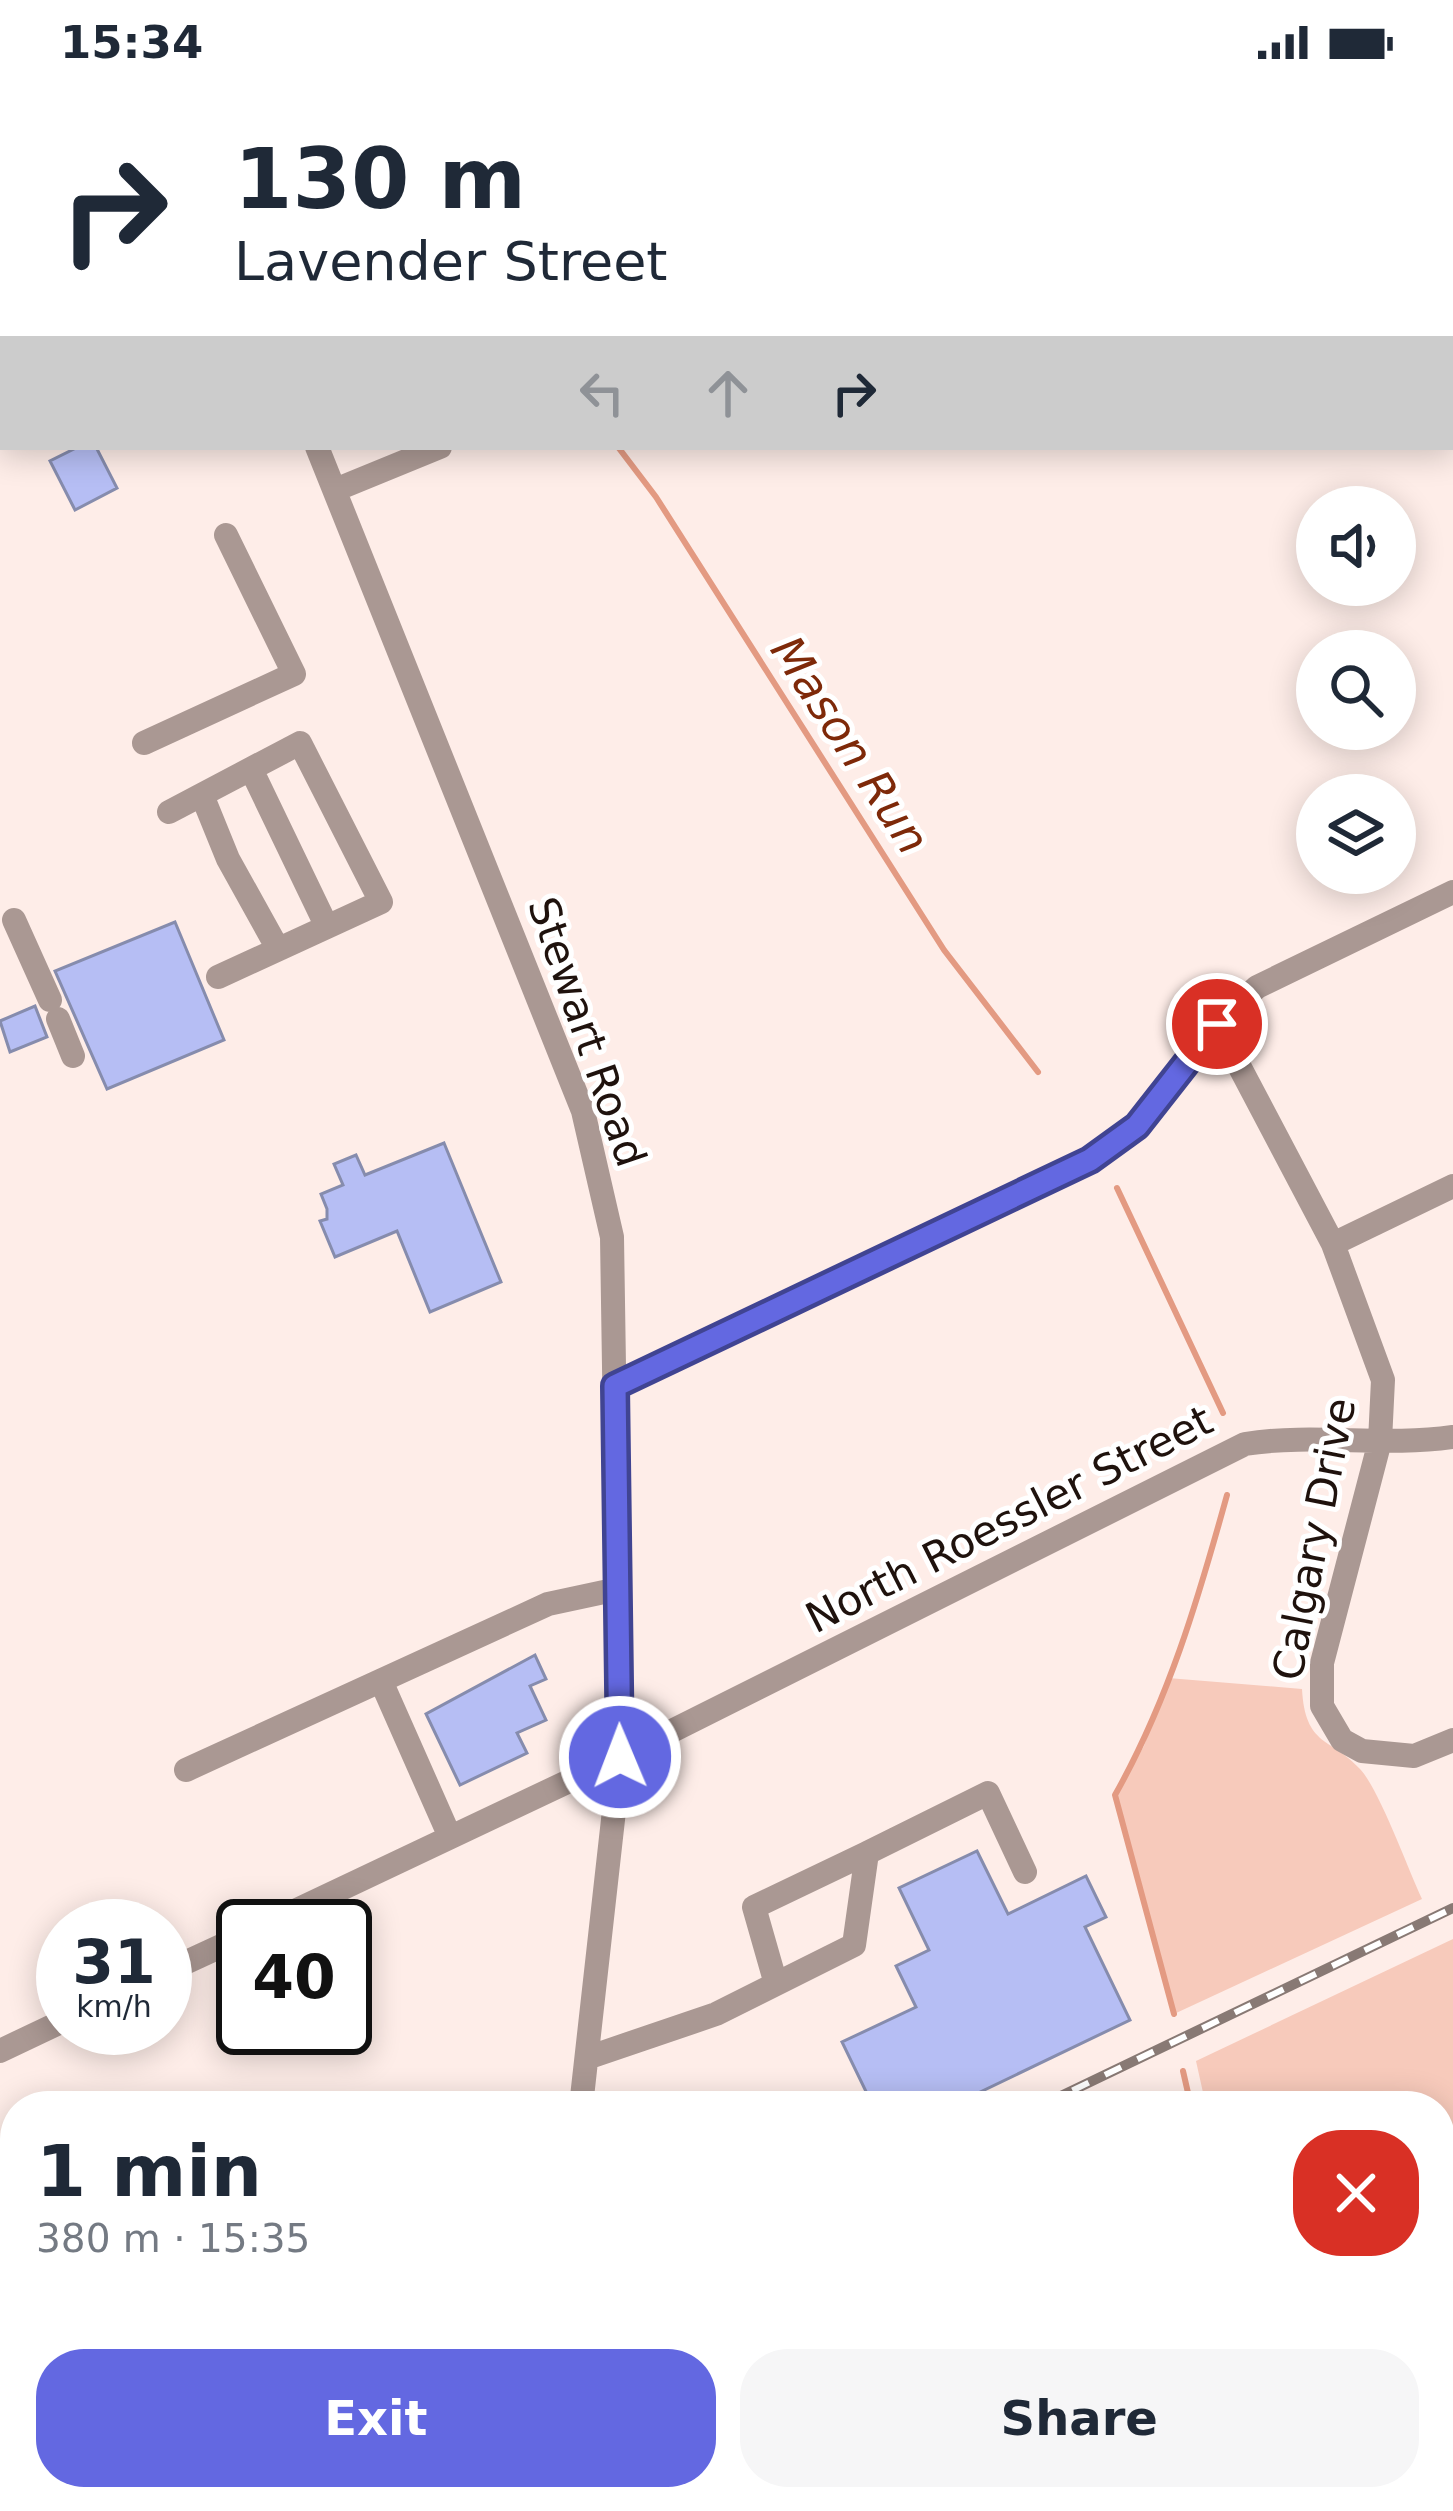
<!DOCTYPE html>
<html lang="en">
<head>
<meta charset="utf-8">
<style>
	body { margin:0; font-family:"DejaVu Sans",sans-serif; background:#f6f6f7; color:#1f2937; height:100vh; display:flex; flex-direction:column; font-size:45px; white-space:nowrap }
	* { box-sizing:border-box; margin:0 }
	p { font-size:39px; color:#747a83 }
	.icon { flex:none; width:66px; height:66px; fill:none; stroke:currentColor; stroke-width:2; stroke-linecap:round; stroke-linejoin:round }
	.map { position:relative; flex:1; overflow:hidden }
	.panel { position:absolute; left:0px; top:2007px; width:1455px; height:420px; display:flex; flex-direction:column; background:#fff; border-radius:48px 48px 0 0; box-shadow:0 6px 30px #0003 }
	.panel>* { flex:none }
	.guide { position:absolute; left:0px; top:0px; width:1455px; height:366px; box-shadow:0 6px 30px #0003; background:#fff; color:#1f2937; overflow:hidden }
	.controls { position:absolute; left:1296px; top:402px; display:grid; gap:24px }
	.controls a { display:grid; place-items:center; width:120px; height:120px; border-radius:50%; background:#fff; box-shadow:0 6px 30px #0003; font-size:60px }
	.speed { position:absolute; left:36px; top:1815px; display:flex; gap:24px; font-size:60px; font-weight:700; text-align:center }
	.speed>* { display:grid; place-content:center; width:156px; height:156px; border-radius:50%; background:#fff; box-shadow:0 6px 30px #0003; line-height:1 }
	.speed small { font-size:30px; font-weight:400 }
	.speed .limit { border:6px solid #111; border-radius:18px; background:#fff; color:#111 }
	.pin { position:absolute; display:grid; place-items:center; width:102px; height:102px; color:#fff; margin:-51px; border:6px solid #fff; border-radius:50%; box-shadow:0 3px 12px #0007 }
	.me { position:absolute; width:132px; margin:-66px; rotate:359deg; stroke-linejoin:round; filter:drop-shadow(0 0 9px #0008) }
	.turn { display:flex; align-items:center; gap:42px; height:252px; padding:0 36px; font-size:54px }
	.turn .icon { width:156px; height:156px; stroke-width:2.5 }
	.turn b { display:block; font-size:84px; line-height:102px }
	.lanes { display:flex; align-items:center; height:114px; padding:0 36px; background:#0003; justify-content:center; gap:60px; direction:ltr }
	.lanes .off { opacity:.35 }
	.round { display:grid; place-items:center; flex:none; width:126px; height:126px; border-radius:48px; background:#f6f6f7 }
	.head { display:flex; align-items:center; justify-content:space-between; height:204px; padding:0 36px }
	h1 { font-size:72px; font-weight:700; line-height:90px }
	.cta { display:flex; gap:24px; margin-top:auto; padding:24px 36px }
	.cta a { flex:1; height:138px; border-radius:48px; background:#6368e1; color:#fff; font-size:48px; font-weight:700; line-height:138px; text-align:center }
	.cta a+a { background:#f6f6f7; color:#1f2937 }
	.status { display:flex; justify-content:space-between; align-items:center; height:84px; padding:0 60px; background:#fff; direction:ltr }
	.status svg { height:33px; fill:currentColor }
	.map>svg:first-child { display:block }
	.green { fill:#f7cabb }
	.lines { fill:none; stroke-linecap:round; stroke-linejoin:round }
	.stream { stroke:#e39a82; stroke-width:6 }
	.building { fill:#b6bef4; stroke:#868cad; stroke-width:3 }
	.minor { stroke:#aa9893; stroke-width:24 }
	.rail-casing { stroke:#887974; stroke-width:10 }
	.rail { stroke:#fff; stroke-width:6; stroke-dasharray:18; stroke-linecap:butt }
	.route-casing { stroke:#404492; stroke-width:30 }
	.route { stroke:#6368e1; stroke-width:21 }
	.labels { text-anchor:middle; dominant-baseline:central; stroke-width:10; stroke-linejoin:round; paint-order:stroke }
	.street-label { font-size:42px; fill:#1f120d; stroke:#fff }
	.water-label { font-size:45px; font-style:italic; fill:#7e2909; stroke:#fff }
</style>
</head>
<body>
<div class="status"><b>15:34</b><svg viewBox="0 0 49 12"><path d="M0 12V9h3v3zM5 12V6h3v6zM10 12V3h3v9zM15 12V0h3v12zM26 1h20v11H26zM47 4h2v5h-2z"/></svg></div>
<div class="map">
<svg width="1453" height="2427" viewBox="0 0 1453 2427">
	<rect width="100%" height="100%" fill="#feede8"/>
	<path class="green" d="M1168 1594 1302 1605C1305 1663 1332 1654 1360 1685 1379 1705 1408 1785 1422 1815L1174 1930 1115 1711 1144 1662Z
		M1453 1855V2394L1440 2401V2022H1206L1196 1977Z
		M1290 2412H1416L1385 2427H1293Z"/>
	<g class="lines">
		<path class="stream" d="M548 0 549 3
			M618 363 656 413 944 866 1038 988
			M1117 1104 1223 1329
			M1174 1930 1115 1711C1168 1617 1198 1516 1227 1411
			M1183 1987 1191 2022
			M1273 2412 1276 2427"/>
	</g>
	<path class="building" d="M78 363H96L117 404 75 426 50 377Z
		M175 838 224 956 107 1005 55 887Z
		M35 922 47 953 10 968 0 937Z
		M444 1059 501 1198 430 1228 397 1147 335 1173 320 1137 327 1135V1125L321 1110 343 1101 334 1080 356 1071 365 1091Z
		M535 1571 546 1595 530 1602 546 1636 517 1649 527 1669 460 1701 426 1630Z
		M977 1767 1008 1830 1086 1792 1106 1833 1085 1843 1130 1936 951 2022H873L842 1958 916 1923 896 1882 929 1866 899 1804Z"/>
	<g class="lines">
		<path class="minor" d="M170 0 171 3
			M692 0 693 3
			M317 363 583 1027 612 1153 620 1673 581 2022
			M335 406 440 363
			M144 659 294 590 226 451
			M251 685 327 843
			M202 711 228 775 278 865
			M169 728 300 659 381 818 218 893
			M14 836 50 916
			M58 935 73 972
			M1217 940 1333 1160 1383 1296 1380 1357 1322 1579V1622L1342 1656 1362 1667 1414 1672 1453 1656
			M1333 1160 1453 1102
			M615 1302 1090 1076 1137 1042 1217 940 1257 903 1453 808
			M381 1597 450 1753
			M186 1686 548 1520 618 1505
			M263 1842 620 1673 1245 1360C1314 1349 1383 1363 1453 1353
			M165 1888 243 1852
			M776 1900 754 1823 867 1769
			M0 1967 63 1937
			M587 1974 716 1930 854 1861 867 1769 988 1709 1025 1788
			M534 2427 535 2412
			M1403 2427 1433 2412"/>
		<g class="rail-casing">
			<path id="rail" d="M1040 2022 1453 1824
				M193 2427 224 2412"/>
		</g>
		<use href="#rail" class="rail"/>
	</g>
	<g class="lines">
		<g class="route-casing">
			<path id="route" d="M620 1673 615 1302 1090 1076 1137 1042 1217 940"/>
		</g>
		<use href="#route" class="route"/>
	</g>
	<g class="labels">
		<g class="street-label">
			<text transform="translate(587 948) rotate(71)">Stewart Road</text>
			<text transform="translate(1009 1435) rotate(-27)">North Roessler Street</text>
			<text transform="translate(1314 1455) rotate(-79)">Calgary Drive</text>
		</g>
		<g class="water-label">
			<text transform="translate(850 661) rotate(57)">Mason Run</text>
		</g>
	</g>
</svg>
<div class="controls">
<a><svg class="icon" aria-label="sound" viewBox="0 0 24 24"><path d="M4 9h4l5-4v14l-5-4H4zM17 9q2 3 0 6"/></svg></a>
<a><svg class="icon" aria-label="search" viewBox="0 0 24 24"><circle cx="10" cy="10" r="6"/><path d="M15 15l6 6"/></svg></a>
<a><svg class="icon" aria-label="layers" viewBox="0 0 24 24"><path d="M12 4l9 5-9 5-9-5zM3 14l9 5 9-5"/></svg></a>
</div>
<div class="speed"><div>31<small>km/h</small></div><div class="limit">40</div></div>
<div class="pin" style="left:1217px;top:940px;background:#d93025"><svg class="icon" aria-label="arrive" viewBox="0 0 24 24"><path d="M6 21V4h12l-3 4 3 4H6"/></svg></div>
<svg class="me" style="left:620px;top:1673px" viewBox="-20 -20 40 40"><circle r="17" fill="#6368e1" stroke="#fff" stroke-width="3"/><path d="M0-11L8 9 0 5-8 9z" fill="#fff"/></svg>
<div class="guide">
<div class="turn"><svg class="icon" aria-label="right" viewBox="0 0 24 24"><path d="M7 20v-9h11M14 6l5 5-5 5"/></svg><div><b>130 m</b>Lavender Street</div></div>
<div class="lanes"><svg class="icon off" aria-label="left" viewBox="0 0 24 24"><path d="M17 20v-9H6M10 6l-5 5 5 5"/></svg><svg class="icon off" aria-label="ahead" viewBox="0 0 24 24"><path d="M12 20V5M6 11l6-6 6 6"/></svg><svg class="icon" aria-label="right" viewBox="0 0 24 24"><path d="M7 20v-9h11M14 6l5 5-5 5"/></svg></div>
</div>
<section class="panel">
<div class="head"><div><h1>1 min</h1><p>380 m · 15:35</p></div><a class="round" style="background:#d93025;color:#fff"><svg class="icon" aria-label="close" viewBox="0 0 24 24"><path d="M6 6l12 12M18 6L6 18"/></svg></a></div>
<div class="cta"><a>Exit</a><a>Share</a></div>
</section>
</div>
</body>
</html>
